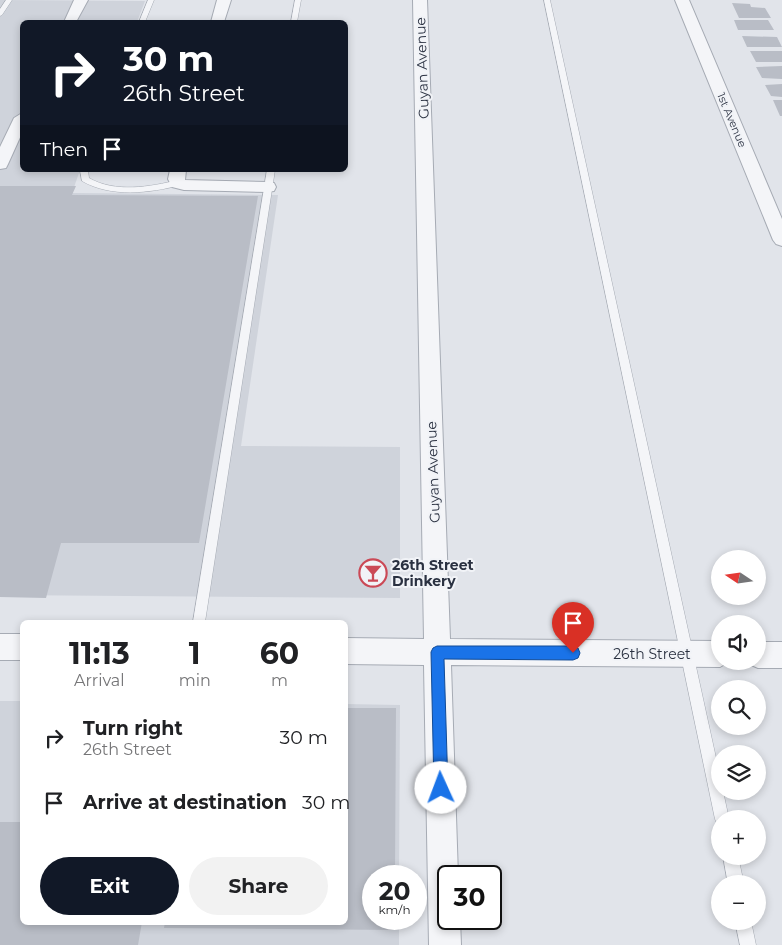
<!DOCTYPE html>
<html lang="en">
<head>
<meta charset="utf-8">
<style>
	body { margin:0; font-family:Montserrat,sans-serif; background:#f2f2f2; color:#202124; height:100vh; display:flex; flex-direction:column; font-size:19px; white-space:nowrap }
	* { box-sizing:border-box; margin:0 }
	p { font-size:16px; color:#757577 }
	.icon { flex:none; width:28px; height:28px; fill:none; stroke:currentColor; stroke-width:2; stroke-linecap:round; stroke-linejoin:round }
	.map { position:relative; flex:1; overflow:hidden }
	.sheet { position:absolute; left:20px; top:620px; width:328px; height:305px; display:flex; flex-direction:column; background:#fff; border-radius:8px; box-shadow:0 2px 8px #0003 }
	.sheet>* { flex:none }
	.hud { position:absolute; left:20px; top:20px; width:328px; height:152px; border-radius:8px; box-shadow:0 2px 8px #0003; background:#111827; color:#fff; overflow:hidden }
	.needle { width:32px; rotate:283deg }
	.tools { position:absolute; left:711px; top:550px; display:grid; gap:10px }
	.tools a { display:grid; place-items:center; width:55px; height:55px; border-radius:50%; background:#fff; box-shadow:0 2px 8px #0003; font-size:25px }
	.speed { position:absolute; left:362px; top:865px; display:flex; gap:10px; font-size:25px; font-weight:700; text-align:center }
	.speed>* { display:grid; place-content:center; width:65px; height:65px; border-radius:50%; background:#fff; box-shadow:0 2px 8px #0003; line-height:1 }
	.speed small { font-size:12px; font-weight:400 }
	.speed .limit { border:2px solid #111; border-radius:8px; background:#fff; color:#111 }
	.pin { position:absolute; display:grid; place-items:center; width:42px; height:42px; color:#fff; margin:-51px -21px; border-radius:50% 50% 50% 0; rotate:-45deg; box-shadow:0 0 5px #0007 }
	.pin .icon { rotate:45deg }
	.me { position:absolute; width:55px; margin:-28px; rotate:358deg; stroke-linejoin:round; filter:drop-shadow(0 0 4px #0008) }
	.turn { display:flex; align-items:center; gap:18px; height:105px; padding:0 20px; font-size:22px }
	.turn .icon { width:65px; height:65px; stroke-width:2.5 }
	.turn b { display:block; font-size:35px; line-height:42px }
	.then { display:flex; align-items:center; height:48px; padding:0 20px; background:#0003; gap:10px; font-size:19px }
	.eta { display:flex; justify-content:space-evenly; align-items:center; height:85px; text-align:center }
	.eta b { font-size:30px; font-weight:700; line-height:35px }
	.action { display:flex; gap:10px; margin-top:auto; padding:10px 20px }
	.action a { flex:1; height:58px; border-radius:30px; background:#111827; color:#fff; font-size:20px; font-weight:700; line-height:58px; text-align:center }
	.action a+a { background:#f2f2f2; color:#202124 }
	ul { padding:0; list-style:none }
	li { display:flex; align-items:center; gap:15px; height:65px; padding:0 20px }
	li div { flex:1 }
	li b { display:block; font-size:19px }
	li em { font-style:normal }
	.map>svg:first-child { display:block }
	.built { fill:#cfd3db }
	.building { fill:#b9bdc6 }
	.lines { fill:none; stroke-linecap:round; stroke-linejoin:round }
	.service-casing { stroke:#a6abb4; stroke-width:1 }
	.minor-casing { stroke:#a6abb4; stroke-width:2 }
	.service { fill:#f4f5f8; fill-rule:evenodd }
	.minor { fill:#f4f5f8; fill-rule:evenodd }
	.route { fill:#1a73e8; stroke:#114b97 }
	.labels { text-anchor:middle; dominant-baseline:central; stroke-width:4; stroke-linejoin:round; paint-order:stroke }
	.far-street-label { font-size:11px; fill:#2a3141; stroke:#f1f3f7 }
	.street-label { font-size:14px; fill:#2a3141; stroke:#f1f3f7 }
	.poi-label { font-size:14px; font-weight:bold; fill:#2a3141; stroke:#f1f3f7; text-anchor:start }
</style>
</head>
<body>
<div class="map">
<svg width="782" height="945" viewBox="0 0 782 945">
	<rect width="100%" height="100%" fill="#e1e4ea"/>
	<path class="built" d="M0 0 145 1 137 22H22V170H80L72 193 278 195 241 446 400 447V598L0 595Z
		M0 701H22V922H345V704L400 705 399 876H374V919H399V945H0Z"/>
	<path class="building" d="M732 3 750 4 751 7 765 8 771 18H739Z
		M734 20H768L774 30H738Z
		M742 36 777 37 782 47H747Z
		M750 51H782V62H756Z
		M782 66V79L762 78 756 67Z
		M782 84V97L771 96 765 85Z
		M773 100H782V116H780Z
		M0 186H76L72 195 258 196 199 543H61L46 598 0 597Z
		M345 708H396L395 876H374V919H395V930L164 928 165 922H345Z
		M0 822H22V922H142L138 945H0Z"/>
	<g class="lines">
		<g class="service-casing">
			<path id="service" d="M6 0H12L2 15 0 16V9Z
				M148 0H154L145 22H139Z
				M295 0H301L297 22H291Z
				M544 0H550L720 776V791H723L729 819H720V826L717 824 715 819Z
				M80 170H88L89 178C115 193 150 187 178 180L182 183 181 185C150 193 111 198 82 181Z
				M267 170H275L205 622H193Z
				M723 856H738L744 884H728Z
				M735 921H751L756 945H740Z"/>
		</g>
		<g class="minor-casing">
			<path id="minor" d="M74 0H88L76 22H64Z
				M217 0H231L224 22H211Z
				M413 0H427L450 639 720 641V661H730L720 667 451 665 458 876H449V919H460L461 945H429L424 665 345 664V638L424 639Z
				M675 0H689L782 219V246L776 244 773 240Z
				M22 113V133L8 164 6 168 0 169V147L14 118Z
				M170 170H186L185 180 268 182 274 183 276 187 274 191 268 192 184 190 172 187 168 179Z
				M0 634H22V660H0Z
				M758 642H782V668H758L749 664 748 661H758Z"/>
		</g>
		<use href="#service" class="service"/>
		<use href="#minor" class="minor"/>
	</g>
	<path class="route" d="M437 646H573L578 648 580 653 578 658 573 660 444 659 448 788 446 793 441 795 436 793 434 788 431 652 433 648Z"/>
	<defs>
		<g id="bar-ring" transform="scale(1.4375)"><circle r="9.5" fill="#f1f3f7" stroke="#cb4956" stroke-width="1.5"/><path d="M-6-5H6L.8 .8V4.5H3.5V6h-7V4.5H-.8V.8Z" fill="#cb4956"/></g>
	</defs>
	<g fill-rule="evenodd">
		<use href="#bar-ring" x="373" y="573"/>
	</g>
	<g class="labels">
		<g class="far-street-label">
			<text transform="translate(732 120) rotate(67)">1st Avenue</text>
		</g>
		<g class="street-label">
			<text transform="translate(422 68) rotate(-92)">Guyan Avenue</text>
			<text transform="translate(433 472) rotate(-92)">Guyan Avenue</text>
			<text x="652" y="654">26th Street</text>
		</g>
		<g class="poi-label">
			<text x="392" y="565">26th Street<tspan x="392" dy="16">Drinkery</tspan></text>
		</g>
	</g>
</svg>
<div class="tools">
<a><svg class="needle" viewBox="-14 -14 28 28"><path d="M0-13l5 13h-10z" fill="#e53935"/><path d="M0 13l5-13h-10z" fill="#757577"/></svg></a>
<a><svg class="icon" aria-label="sound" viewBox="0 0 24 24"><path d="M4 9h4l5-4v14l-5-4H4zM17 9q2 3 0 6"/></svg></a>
<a><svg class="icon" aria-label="search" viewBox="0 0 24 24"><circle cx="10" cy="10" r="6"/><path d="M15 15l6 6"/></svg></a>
<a><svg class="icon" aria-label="layers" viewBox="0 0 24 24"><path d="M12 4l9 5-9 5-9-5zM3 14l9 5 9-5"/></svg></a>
<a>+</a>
<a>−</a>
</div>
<div class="speed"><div>20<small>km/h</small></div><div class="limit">30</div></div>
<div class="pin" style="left:573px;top:653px;background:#d93025"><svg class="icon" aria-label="arrive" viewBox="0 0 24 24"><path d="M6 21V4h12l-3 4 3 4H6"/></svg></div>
<svg class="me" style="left:441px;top:788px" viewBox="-20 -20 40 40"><circle r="19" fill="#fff"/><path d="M0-13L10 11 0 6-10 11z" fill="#1a73e8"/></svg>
<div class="hud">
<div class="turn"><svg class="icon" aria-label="right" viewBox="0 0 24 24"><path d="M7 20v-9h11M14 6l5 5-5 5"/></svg><div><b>30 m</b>26th Street</div></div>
<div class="then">Then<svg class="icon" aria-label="arrive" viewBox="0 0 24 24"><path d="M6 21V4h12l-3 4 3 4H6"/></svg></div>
</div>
<section class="sheet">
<div class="eta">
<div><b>11:13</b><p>Arrival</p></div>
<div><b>1</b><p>min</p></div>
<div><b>60</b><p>m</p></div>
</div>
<ul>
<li><svg class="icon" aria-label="right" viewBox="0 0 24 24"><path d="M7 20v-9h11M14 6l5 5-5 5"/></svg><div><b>Turn right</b><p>26th Street</p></div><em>30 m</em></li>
<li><svg class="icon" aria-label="arrive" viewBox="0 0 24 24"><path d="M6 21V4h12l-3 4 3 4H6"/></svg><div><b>Arrive at destination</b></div><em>30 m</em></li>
</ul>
<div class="action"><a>Exit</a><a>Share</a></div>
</section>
</div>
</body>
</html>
